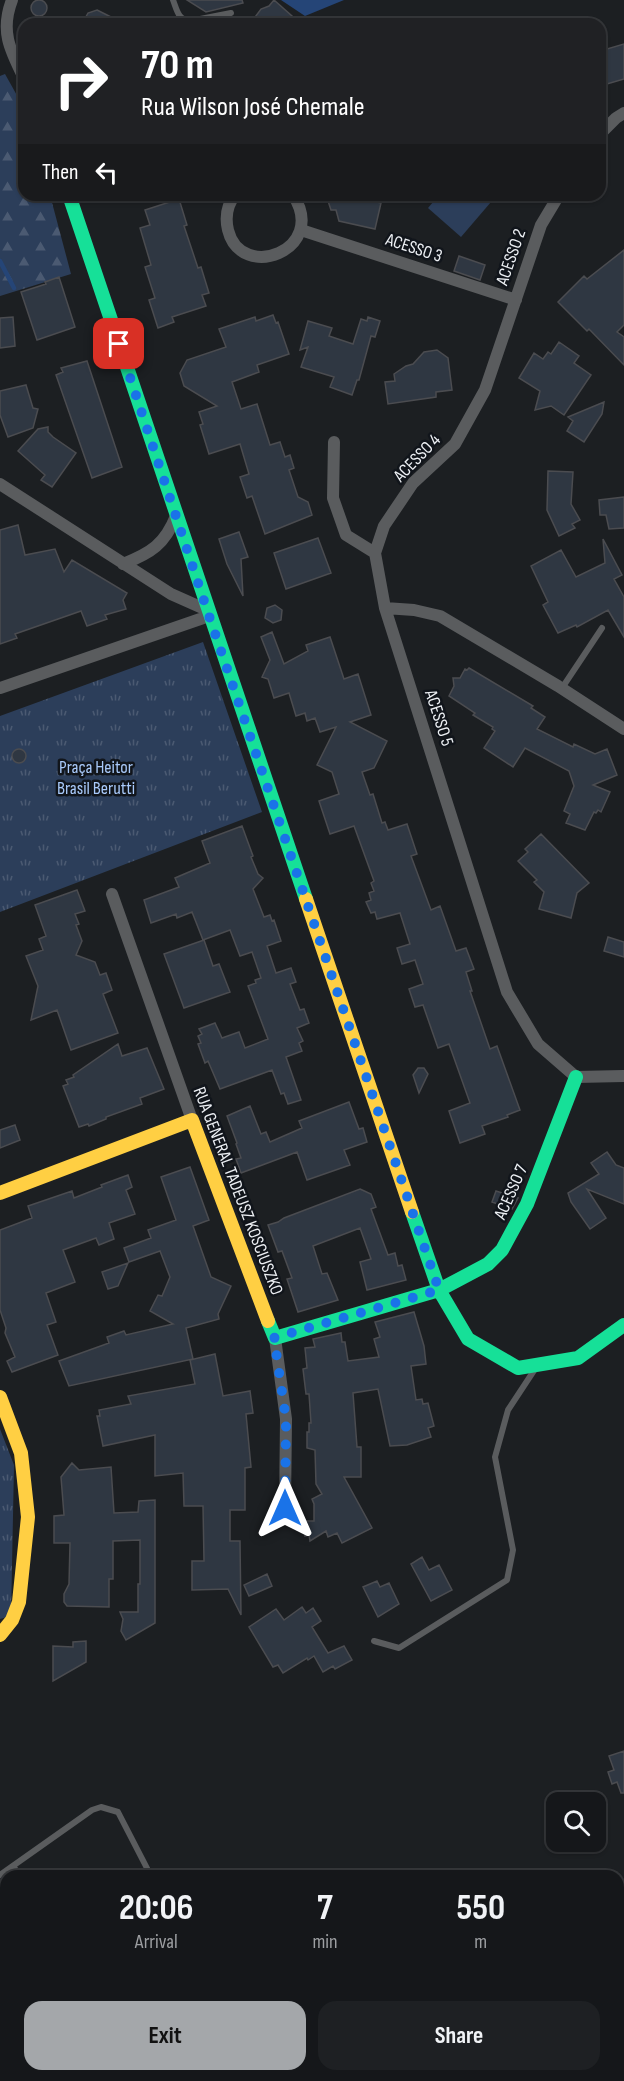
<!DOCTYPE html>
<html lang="en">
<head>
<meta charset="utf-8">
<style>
	body { margin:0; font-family:"Sofia Sans Condensed",sans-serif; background:#1e2023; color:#f1f3f6; height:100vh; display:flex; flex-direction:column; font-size:22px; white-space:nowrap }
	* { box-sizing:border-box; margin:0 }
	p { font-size:20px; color:#9d9fa2 }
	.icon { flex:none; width:33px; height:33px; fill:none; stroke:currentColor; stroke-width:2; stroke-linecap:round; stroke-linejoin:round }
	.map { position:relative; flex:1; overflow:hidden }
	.side { position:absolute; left:0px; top:1870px; width:624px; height:212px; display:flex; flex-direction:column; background:#15171a; border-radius:18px 18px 0 0; box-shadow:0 2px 4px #0004,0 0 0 2px #343639 }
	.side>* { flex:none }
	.top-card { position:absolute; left:18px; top:18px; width:588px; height:183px; border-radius:18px; box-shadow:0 2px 4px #0004,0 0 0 2px #343639; background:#202124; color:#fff; overflow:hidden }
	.tools { position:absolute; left:546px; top:1792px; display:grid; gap:12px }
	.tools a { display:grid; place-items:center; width:60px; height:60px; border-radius:12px; background:#15171a; box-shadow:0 2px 4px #0004,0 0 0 2px #343639; font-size:30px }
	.pin { position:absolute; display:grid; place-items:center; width:51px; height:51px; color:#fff; margin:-26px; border-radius:12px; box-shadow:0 3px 9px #0006 }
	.me { position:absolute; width:66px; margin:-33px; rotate:0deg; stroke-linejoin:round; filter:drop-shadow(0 0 4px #0008) }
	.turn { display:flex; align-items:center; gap:21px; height:126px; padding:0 24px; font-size:27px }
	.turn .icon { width:78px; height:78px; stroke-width:2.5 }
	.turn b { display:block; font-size:42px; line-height:51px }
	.then { display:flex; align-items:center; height:57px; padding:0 24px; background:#0003; gap:12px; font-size:22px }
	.eta { display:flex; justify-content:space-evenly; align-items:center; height:102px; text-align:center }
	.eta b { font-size:36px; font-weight:700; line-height:42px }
	.primary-button { display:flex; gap:12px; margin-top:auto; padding:12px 24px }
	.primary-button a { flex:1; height:69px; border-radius:18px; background:#a4a7aa; color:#111; font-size:24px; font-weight:700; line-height:69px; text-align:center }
	.primary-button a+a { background:#1e2023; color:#f1f3f6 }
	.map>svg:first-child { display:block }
	.grass { fill:url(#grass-tufts) }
	.forest { fill:url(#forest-firs) }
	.pitch { fill:#2c3e5a }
	.water { fill:#254577 }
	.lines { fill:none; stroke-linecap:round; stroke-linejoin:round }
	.stream { stroke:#254577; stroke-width:4.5 }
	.building { fill:#2f3742; stroke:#4b4c50; stroke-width:1.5 }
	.lane { stroke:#5a5c5e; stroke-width:6 }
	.street { stroke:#5a5c5e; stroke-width:12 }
	.fast { stroke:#16e098; stroke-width:14 }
	.slow { stroke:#ffcf43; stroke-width:14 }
	.route { stroke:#1a73e8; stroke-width:10; stroke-dasharray:0 18 }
	.labels { text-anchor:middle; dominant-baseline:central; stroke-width:5; stroke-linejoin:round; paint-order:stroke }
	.street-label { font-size:18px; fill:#edf0f4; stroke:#11151b }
	.park-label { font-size:18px; fill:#a9cafb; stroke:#11151b }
</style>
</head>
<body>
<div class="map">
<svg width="624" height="2081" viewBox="0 0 624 2081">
	<defs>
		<pattern id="grass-tufts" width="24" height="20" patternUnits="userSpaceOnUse" patternTransform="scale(1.5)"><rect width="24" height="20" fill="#2c3e5a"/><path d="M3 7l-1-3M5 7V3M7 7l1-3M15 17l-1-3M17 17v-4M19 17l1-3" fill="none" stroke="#4b5a72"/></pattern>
		<pattern id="forest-firs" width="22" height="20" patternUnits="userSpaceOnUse" patternTransform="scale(1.5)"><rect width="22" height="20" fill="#2c3e5a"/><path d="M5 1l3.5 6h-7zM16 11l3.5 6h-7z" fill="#4b5a72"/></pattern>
	</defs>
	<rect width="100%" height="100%" fill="#1c1f22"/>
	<path class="grass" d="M203 642 262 812 0 912V716Z
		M0 1429 14 1465 11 1616 0 1619Z"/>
	<path class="forest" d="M5 74 24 108V195H50L71 274 0 296V76Z"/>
	<path class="pitch" d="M439 195H497L461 237 428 208Z"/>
	<path class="water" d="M281 0H344L305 16Z"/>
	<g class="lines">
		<path class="stream" d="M0 261 14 288"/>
	</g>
	<path class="building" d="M187 0H242L243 3 206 12Z
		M274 0 301 24H250L261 9 269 6Z
		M31 8a8 8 0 1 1 16 0a8 8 0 1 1-16 0Z
		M97 10 125 24H82L88 13Z
		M624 44V79L600 86V51Z
		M326 195H360L361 198 381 203 375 229 339 221 336 210H331Z
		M179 199 187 225 184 226 198 268 201 267 209 293 202 295 206 306 172 317 174 322 158 328 149 300 155 298 145 267 151 265 140 228 150 225 145 210Z
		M624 250V325L617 332 624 337V365L589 329 587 331 558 302 584 276 587 279Z
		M459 256 485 265 480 280 454 271Z
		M59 277 75 327 37 340 21 292 46 284 45 282Z
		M273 315 276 323 278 322 289 354 257 365 259 372 232 382 241 409 257 404 270 445 280 442 285 457 290 455 294 468 289 470 298 497 308 502 312 515 265 534 252 496 247 498 240 477 249 474 240 444 209 454 200 425 203 424 199 412 217 406 184 386 180 373 187 360 226 347 219 329 255 317 256 321Z
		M13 317 15 346 0 348V318Z
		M368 317 380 321 375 337 371 336 359 380H357L352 395 330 387 334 377 301 367 308 347 300 350 308 321 332 328 329 336 353 344 361 319 367 321Z
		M559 342 579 356 574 363 591 375 564 415 551 406 535 410 540 391 519 378 534 353 543 359 548 352 551 354Z
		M437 350 448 358 452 390 436 392V397L388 404 385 382 395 381 394 374 406 366 413 364 424 352Z
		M87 361 122 467 92 478 56 375 63 372 61 368Z
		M26 385 33 408 38 409 33 428 8 437 0 415V391Z
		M604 402 602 414 584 442 567 431 573 421 568 417Z
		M48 427V432L53 437 76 453 52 487 41 480 45 475 18 451 38 429Z
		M548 471 573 472 571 504 580 520 572 524 575 528 559 536 547 510Z
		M624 497V528L609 529 606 515H600L599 500Z
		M18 525 25 555 55 549 64 572 72 560 127 593 123 600 126 609 105 615 107 619 87 626 81 611 15 634 17 638 0 644V530Z
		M239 532 248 557 241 559 243 596 227 564 219 539Z
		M318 538 331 573 286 589 274 553Z
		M603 539 622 575 614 579 624 597V637L608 610 577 627 576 625 558 633 543 605 548 602 531 566 561 550 576 577 605 563Z
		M275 605 282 610 281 620 273 623 265 618 267 608Z
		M272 632 284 664 308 651 306 645 330 637 344 679 358 674 371 715 350 722 387 741 374 768 362 772 370 795 373 794 382 823 385 822 388 830 407 824 417 854 411 856 431 910 440 906 456 951 466 948 474 969 466 972 472 991H470L490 1049 497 1046 520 1110 507 1115 508 1117 482 1126 485 1134 460 1143 449 1111 470 1103 449 1044 438 1048 423 1005 415 1007 409 989 423 984 415 960 402 964 397 948 410 944 400 913 377 919 375 912 371 913 366 902 371 900 369 893 374 891 371 883 374 881 354 826 330 834 319 801 339 794 332 772 317 765 336 727 320 732 315 718 307 721 305 713 296 716 289 693 274 698 268 679 262 677 270 660 261 637Z
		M469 668 533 706 531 708 545 717 537 729 573 747 574 744 595 754 607 749 617 775 593 785 610 792 601 812 598 810 596 813 594 812 585 830 566 823 570 814 564 811 574 786 569 771 525 748 513 767 484 748 495 731 492 729 493 727 473 715 475 713 449 696 454 686 453 678H460L465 669 467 670Z
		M12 756a7 7 0 1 1 14 0a7 7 0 1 1-14 0Z
		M242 826 253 856 251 857 258 874 263 878 253 889 264 917 270 915 272 921 274 920 281 941 267 946 276 973 291 968 296 982 290 984 300 1010 304 1009 309 1023 297 1028 303 1041 299 1043 302 1051 286 1057 301 1100 288 1104 284 1093 281 1094 272 1070 220 1089 208 1061 205 1063 198 1044 201 1043 198 1036 202 1034 199 1029 215 1023 222 1038 239 1032 245 1048 268 1039 248 986 256 983 255 980 261 978 252 952 240 956 230 930 203 940 192 912 177 918 176 914 151 923 144 900 179 887 175 878 210 863 202 841Z
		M541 834 589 883 577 893 571 918 539 909 544 892 534 882 537 880 518 861 528 852 525 849Z
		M77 890 85 911 75 914 79 924 76 925 82 941 76 955 95 962 100 975 106 973 112 990 103 994 118 1033 71 1050 57 1010 31 1020 38 986 26 956 43 950 39 939 46 936 35 905Z
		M608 937 624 942V957L604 951Z
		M204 940 213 966 219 964 230 992 184 1008 164 954Z
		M118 1044 122 1056 147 1048 164 1089 140 1098 142 1104 106 1117V1119L89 1126 88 1124 79 1127 63 1086 68 1084 66 1080 74 1077 73 1075Z
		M418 1068H424L428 1074 419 1093 413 1075Z
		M349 1102 359 1129 363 1128 367 1142 344 1150 350 1165 307 1180 297 1152 241 1173 236 1159 241 1158 236 1144 237 1143 227 1116 250 1106 261 1134 266 1132 270 1142 302 1128 299 1121Z
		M15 1125 20 1140 0 1148V1130Z
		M607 1152 616 1165 624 1168V1204L587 1189 606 1218 590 1229 571 1202 568 1193 599 1174 591 1163Z
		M190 1167 209 1220 193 1226 211 1277 231 1286 218 1314 219 1319 186 1328 193 1359 69 1386 59 1361 109 1343 107 1337 124 1331 126 1335 173 1324 150 1311 158 1295 162 1296 170 1277 160 1251 129 1262 124 1248 151 1238 148 1230 176 1220 161 1177Z
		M128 1175 132 1187 126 1190 135 1214 109 1223 114 1239 99 1245 96 1238 63 1250 75 1282 46 1293 56 1322 47 1325 58 1355 12 1372 7 1361 15 1357 5 1333 6 1328 0 1310V1230L32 1218 28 1206 72 1191 74 1198 102 1187 101 1185Z
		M360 1189 371 1194 376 1207 371 1209 388 1255 395 1253 398 1266 402 1265 406 1280 367 1290 360 1262 371 1259 360 1228 313 1246 322 1274 327 1273 338 1300 298 1312 287 1279 292 1278 282 1251 278 1252 268 1225 278 1222 284 1218Z
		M496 1191 518 1198 512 1209 492 1202Z
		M128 1263 118 1286 108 1289 102 1272Z
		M414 1312 424 1346 426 1364 411 1366 416 1400 422 1399 423 1404 428 1403 434 1426 428 1428 431 1437 407 1445 390 1446 378 1389 353 1393 357 1447H361V1477H344L372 1528 342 1543 337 1533 328 1537 326 1531 310 1541 309 1535 305 1536V1521H314V1504L312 1499 322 1494 316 1484 315 1450 307 1448V1432H309V1423H311L309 1394H306L303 1369 307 1368 305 1348 315 1347 313 1339 341 1333 342 1342H345L348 1361 379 1357 374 1339 380 1337 375 1322Z
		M215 1354 223 1396 250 1391 253 1413 246 1414 251 1467 245 1468V1510H230V1541H240L241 1615 228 1589 192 1590V1561H204L203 1506H184L183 1473 155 1476V1435L103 1446 97 1416H100L99 1410 131 1404 128 1396 195 1384 190 1360Z
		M72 1463 79 1470 111 1467 114 1513 138 1512 139 1501 155 1500V1623L126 1640 121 1631 123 1619 120 1612H138V1584H140V1540L113 1541V1579H109V1607L67 1606 64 1602V1594L69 1584 70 1543H54V1516L64 1515 61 1477Z
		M422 1557 429 1570 439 1565 452 1590 431 1601 411 1564Z
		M267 1574 272 1586 249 1596 244 1585Z
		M377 1581 380 1587 389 1583 399 1604 378 1617 363 1587Z
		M302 1607 306 1613 313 1608 321 1621 312 1627 328 1653 344 1646 352 1660 335 1669 333 1666 323 1672 314 1656 308 1660 307 1658 283 1673 278 1665 273 1667 249 1627 276 1609 284 1620Z
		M86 1641V1662L53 1681V1646L73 1647V1642Z
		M624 1751V1793H621L617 1782 612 1784 608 1772 614 1770 609 1756Z"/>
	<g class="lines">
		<path class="lane" d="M173 0C177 10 178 20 190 21L231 13
			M562 688 602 628
			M374 1641 399 1648 507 1580 513 1550 495 1457 508 1410 535 1369
			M13 1866 20 1876
			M0 1875 92 1810 101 1807 118 1812 151 1876"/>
		<path class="street" d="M12 0C0 31 10 50 24 78
			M600 134 616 118 624 113
			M235 195C227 205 225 217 228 230 241 283 329 250 293 195
			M301 230 516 300
			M334 442 333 498 346 535 375 553
			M0 484 171 594 207 610
			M123 564C151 553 165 544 176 516
			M385 608 375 553 384 526 413 483 455 444 485 390 541 225 559 195
			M0 688 209 616
			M624 729 558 686 440 616 414 610 385 608 507 992 538 1044 576 1077 624 1076
			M112 894 192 1120
			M275 1338 286 1419 285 1508
			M417 2076V2081
			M318 2081 321 2076"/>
		<path class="fast" d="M69 195 306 899
			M412 1212 439 1290 468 1339 518 1368 578 1358 624 1325
			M268 1321 275 1338 439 1290 488 1264 502 1250 527 1204 576 1077"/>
		<path class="slow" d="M306 899 412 1212
			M0 1193 192 1120 268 1321
			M0 1397 21 1453 28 1517 19 1602 12 1620 0 1635"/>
	</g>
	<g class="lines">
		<path class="route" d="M119 344 207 610 439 1290 274 1338 286 1419 285 1508"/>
	</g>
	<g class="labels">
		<g class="street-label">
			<text transform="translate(414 248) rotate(18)">ACESSO 3</text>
			<text transform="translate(511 257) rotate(-71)">ACESSO 2</text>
			<text transform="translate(417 458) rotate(-46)">ACESSO 4</text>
			<text transform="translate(439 718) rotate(72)">ACESSO 5</text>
			<text transform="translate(238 1191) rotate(69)">RUA GENERAL TADEUSZ KOSCIUSZKO</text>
			<text transform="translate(511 1192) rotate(-66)">ACESSO 7</text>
		</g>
		<g class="park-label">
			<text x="96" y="767">Praça Heitor<tspan x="96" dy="21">Brasil Berutti</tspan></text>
		</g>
	</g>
</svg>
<div class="tools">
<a><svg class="icon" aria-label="search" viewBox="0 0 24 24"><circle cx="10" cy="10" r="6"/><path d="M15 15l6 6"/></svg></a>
</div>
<div class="pin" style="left:119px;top:344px;background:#d93025"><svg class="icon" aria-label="arrive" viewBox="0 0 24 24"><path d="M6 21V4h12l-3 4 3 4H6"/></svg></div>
<svg class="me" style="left:285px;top:1508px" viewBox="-20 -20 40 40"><path d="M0-17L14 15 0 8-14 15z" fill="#1a73e8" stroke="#fff" stroke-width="4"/></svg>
<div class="top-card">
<div class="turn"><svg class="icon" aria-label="right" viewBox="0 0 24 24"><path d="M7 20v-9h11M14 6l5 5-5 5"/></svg><div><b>70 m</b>Rua Wilson José Chemale</div></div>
<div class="then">Then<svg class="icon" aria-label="left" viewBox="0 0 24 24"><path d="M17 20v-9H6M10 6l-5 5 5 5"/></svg></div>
</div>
<section class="side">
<div class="eta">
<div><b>20:06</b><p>Arrival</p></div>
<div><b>7</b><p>min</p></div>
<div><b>550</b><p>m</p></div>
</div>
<div class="primary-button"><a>Exit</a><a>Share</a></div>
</section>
</div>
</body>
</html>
